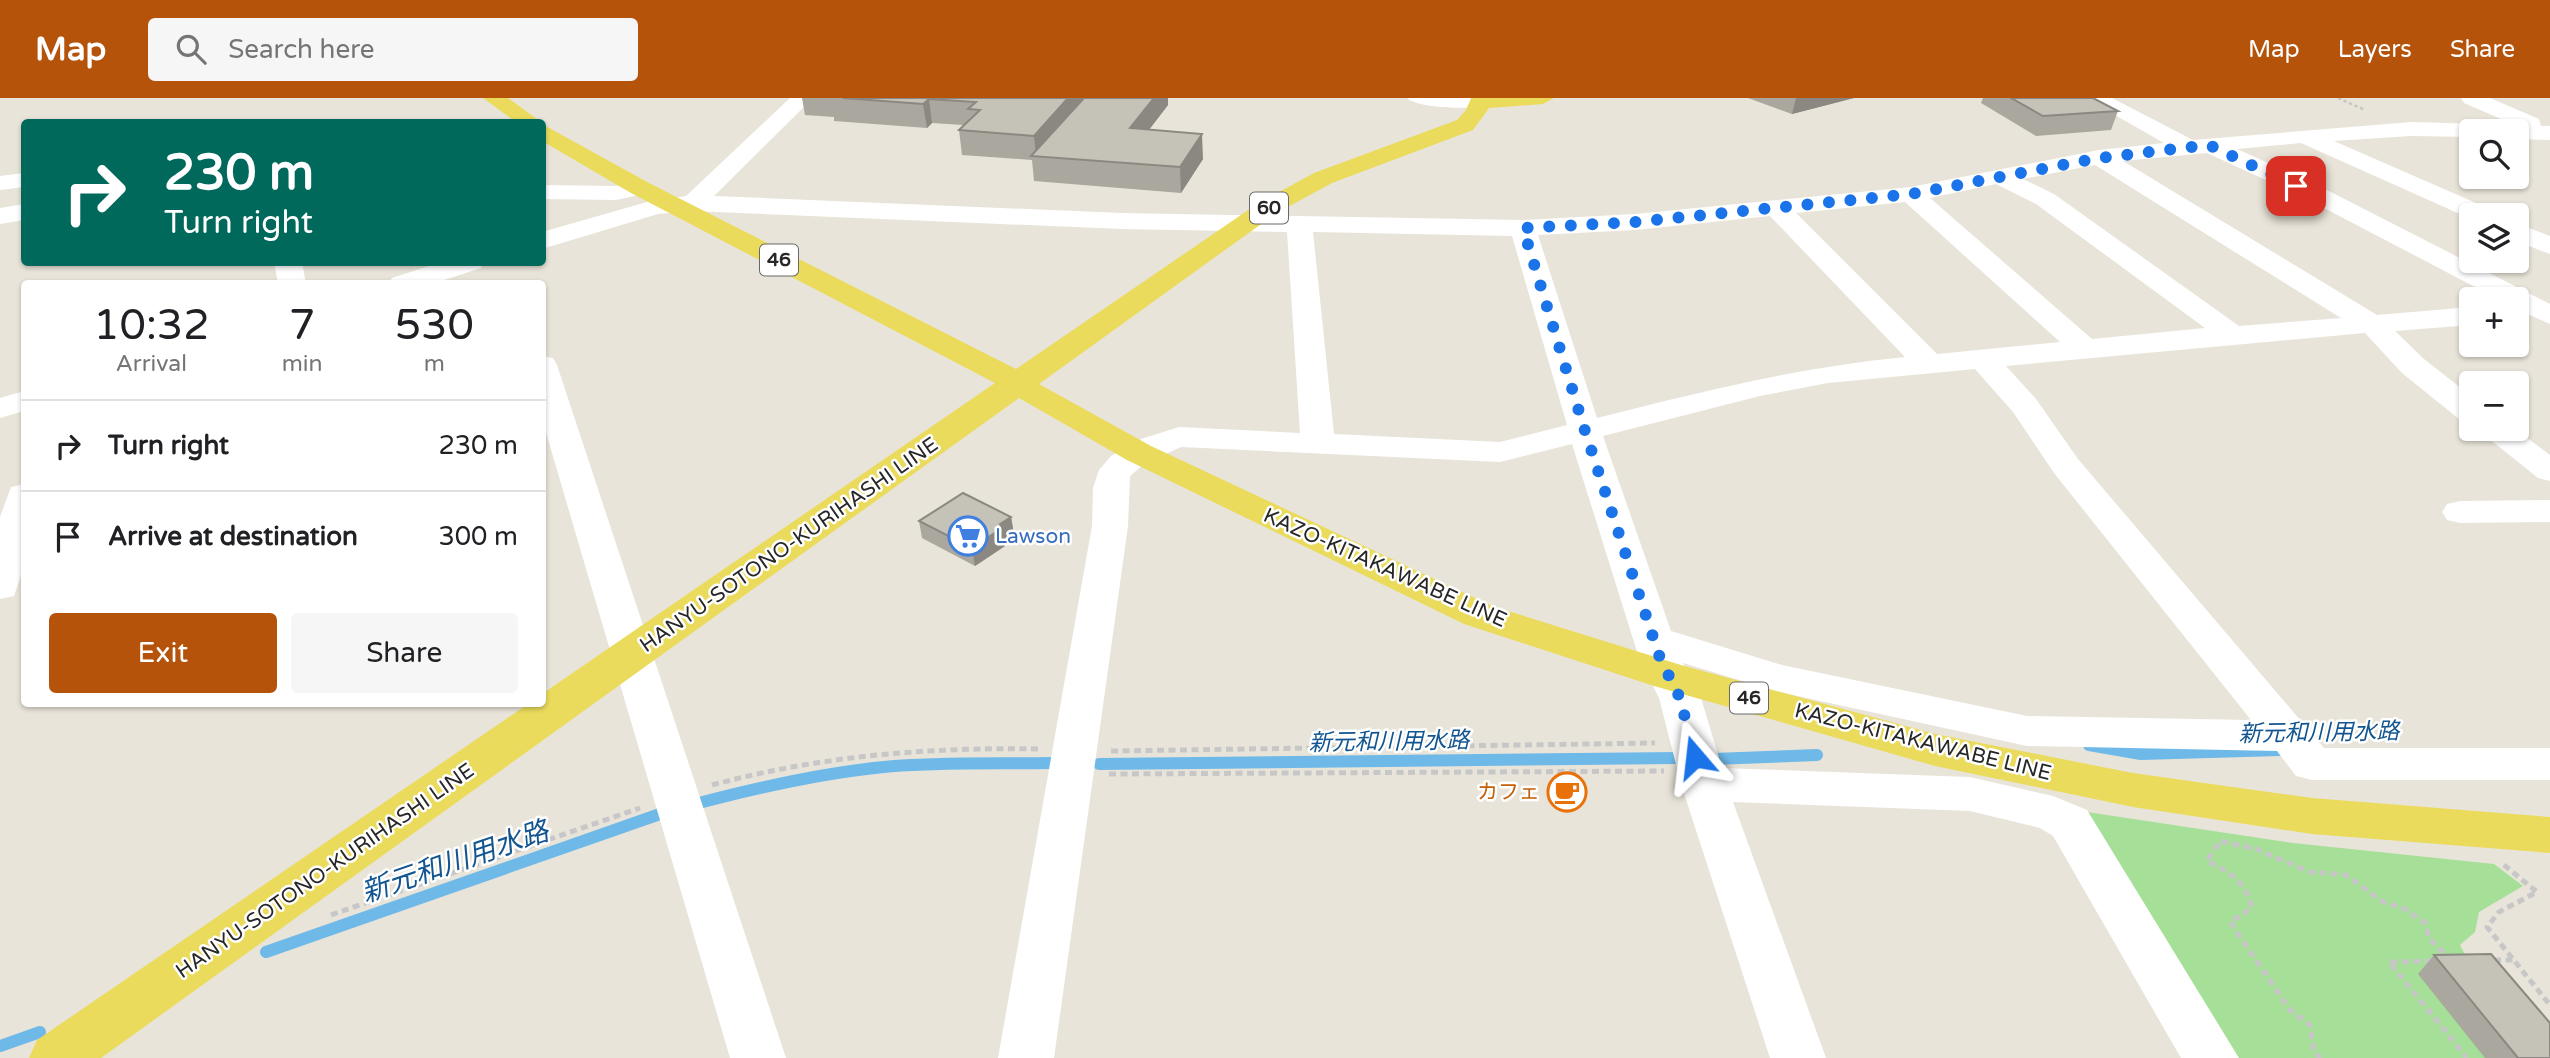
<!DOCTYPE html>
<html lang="en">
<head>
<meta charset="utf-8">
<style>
	body { margin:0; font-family:"Varela Round","Noto Sans JP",sans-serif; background:#f6f6f6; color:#202124; height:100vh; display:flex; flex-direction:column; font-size:26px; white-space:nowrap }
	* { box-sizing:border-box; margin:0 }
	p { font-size:23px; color:#757577 }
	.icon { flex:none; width:38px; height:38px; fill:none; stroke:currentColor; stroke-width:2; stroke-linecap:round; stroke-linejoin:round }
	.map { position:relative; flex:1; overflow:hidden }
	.sheet { position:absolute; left:21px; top:182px; width:525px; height:427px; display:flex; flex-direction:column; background:#fff; border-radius:7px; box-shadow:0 2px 5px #0004 }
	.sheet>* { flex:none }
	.guide { position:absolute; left:21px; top:21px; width:525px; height:147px; border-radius:7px; box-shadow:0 2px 5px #0004; background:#00695c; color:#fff; overflow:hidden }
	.tools { position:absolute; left:2459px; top:21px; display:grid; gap:14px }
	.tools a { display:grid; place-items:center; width:70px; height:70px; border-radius:7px; background:#fff; box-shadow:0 2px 5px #0004; font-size:35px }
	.pin { position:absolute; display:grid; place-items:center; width:60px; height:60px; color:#fff; margin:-30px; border-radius:14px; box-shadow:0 4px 10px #0006 }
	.me { position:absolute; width:77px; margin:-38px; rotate:343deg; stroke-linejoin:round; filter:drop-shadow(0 0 5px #0008) }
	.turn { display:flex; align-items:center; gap:24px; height:147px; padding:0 28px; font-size:32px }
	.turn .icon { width:91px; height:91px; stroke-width:2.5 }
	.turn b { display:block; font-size:49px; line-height:60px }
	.eta { display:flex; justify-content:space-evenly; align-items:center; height:119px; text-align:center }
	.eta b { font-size:42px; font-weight:600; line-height:49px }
	.button { display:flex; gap:14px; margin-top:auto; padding:14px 28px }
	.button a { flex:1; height:80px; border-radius:7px; background:#b45309; color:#fff; font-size:28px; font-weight:600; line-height:80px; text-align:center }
	.button a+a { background:#f6f6f6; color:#202124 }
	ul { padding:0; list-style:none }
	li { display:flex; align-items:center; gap:21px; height:91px; padding:0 28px; border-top:2px solid #e0e0e0 }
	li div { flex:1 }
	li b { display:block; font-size:26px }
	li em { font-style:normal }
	header { display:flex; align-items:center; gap:42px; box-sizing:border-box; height:98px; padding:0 35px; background:#b45309; color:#fff }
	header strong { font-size:33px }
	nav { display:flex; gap:38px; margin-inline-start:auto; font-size:24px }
	.search { width:490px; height:63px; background:#f6f6f6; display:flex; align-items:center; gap:18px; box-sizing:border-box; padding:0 24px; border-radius:7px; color:#757577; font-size:26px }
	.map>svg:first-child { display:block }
	.green { fill:#a6df97 }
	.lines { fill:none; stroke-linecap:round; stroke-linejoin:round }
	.stream { stroke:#6fb9e9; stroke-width:12 }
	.path-far1 { stroke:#c7c7c7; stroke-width:2.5; stroke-dasharray:3.5 2.5; stroke-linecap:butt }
	.path { stroke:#c7c7c7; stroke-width:5; stroke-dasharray:7 4.5; stroke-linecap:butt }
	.minor { fill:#fff; fill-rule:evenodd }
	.major { fill:#eadb5d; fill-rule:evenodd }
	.wall { fill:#a9a79e }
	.shaded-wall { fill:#8a8881 }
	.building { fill:#c5c2b8; stroke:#8a8881; stroke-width:2 }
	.route { stroke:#1a73e8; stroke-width:12; stroke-dasharray:0 21.6 }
	.labels { text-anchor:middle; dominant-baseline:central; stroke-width:5; stroke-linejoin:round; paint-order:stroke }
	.shield { fill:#fff; stroke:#686868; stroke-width:2 }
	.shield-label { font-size:19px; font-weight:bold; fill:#272727 }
	.shop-label { font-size:21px; fill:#366cbe; stroke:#fff; text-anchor:start }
	.street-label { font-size:21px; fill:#272727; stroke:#fff }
	.food-label { font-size:21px; fill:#c56008; stroke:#fff; text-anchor:end }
	.water-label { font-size:23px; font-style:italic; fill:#125590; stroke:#fff }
	.near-water-label { font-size:28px; font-style:italic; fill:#125590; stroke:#fff }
</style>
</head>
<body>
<header>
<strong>Map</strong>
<div class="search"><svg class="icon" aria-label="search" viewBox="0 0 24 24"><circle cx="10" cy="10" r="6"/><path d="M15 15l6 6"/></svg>Search here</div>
<nav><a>Map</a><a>Layers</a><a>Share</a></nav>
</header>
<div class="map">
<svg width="2550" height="960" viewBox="0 0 2550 960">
	<rect width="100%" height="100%" fill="#e9e4d9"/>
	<path class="green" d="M2067 711 2293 745 2494 766 2523 788 2479 814 2475 834 2460 847 2475 875 2545 960H2229Z"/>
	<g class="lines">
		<path class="stream" d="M2089 647 2141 656 2280 652
			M1713 661 1817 657
			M1099 666 1679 660
			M699 705C760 689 821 675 884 669 940 664 995 666 1051 665
			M266 854 660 716
			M0 948 40 934"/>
		<path class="path-far1" d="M2338 0 2365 12"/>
		<path class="path" d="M1111 653 1655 645
			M1109 676 1664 673
			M712 687C820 658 928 649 1039 651
			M2504 767 2537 794 2499 814 2487 829 2550 907
			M331 817 640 710
			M2494 862H2514
			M2432 863 2389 864 2467 960
			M2321 960 2314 955 2310 927 2290 912 2230 824 2252 810C2246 784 2230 774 2207 763L2220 743 2256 751 2310 774 2346 777 2383 804 2405 811 2425 825 2429 840 2448 860"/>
		<path class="minor" d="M790 0H813L714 98 1121 115 1523 122 1635 116 1911 89 2099 52 2164 45 2085 0H2112L2193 42 2411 24 2515 27 2464 5 2461 0H2490L2539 21 2541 28H2550V42L2516 41V33H2471V39L2411 38 2334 43 2492 112 2496 117H2471V121L2301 45 2237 51 2321 89 2550 206V226L2516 211V201H2498L2303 99 2207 55 2123 63 2377 217 2471 209V227L2395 233 2424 261 2471 298V324L2459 321 2402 275 2365 235 2006 268 2036 301 2078 361 2324 650H2550V682H2312L2296 678 2277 653 2027 648 1779 594 1683 565 1701 600 1722 670 1970 679 2053 698 2087 712 2239 960H2181L2053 738 2040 730 1970 713 1733 704 1826 960H1770L1681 686 1659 600 1639 560 1572 346 1500 364 1181 349 1144 366 1130 378 1128 428 1054 960H998L1092 428 1093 390 1099 372 1111 358 1141 341 1179 329 1300 335 1287 134 1121 131 693 113 658 116 542 151V134L647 104 686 98ZM2095 67 2341 220 2239 228 2054 96 2023 81ZM1996 86 2036 106 2205 230 2092 241 1930 100ZM1905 104 2060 244 1937 256 1796 115ZM1770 118 1905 259C1800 269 1700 294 1597 320L1538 137 1635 132ZM1313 134 1512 138 1567 327 1500 344 1334 336ZM1975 271 2013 314 2054 375 2251 622 2027 618 1782 567 1671 533 1603 338 1760 298 1828 285Z
			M1407 0H1487L1490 4C1482 14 1415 10 1407 0Z
			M24 75V89L0 92V78Z
			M640 83 649 85 652 90 649 95 616 102 542 101V87L616 88Z
			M24 106V122L0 126V110Z
			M2516 125 2550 138V156L2516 143Z
			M274 164H302L306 186H278Z
			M441 164H484L481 170 432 186H388L392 180Z
			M542 258 553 260 557 267 786 960H730L542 321Z
			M24 293V313L0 320V300Z
			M2477 331H2515L2550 357V383L2538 380Z
			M24 386V468L14 498 0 501V419L11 389Z
			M2550 402V424L2460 425 2447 422 2442 414 2447 406 2460 403Z"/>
		<path class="major" d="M483 0H508L541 24H516Z
			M1471 0H1554L1543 6 1489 10 1473 32 1332 85 1275 116 1039 286 1151 348 1492 508 1681 567 1935 636 2133 675 2312 700 2550 719V755L2312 736 2133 709 1935 668 1654 588 1464 526 1127 362 1019 300 101 960H29L37 942 528 606H542V596L995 285 631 95 542 43V26L649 85 1016 271 1257 106 1314 75 1457 22 1466 12Z"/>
	</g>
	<path class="wall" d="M802 0H1168V7L1149 32 1203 61 1181 95 1034 83 1032 62 962 57 959 32 963 27 932 25 927 30 834 23V19L805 17Z
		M1748 0H1854L1792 16Z
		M1983 0H2093L2118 13 2111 32 2036 38 1981 5Z
		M1011 419 1014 436 1004 443 1005 448 975 468 922 440 919 423Z
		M2434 857 2550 960H2485L2418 876Z"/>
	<path class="shaded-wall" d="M1068 0H1091L1036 58 1034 38Z
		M1154 0H1168V7L1131 55 1130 30Z
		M1796 0H1854L1792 16Z
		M929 1 932 25 927 30 923 6Z
		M1202 36 1203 61 1181 95 1180 69Z
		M1011 419 1014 436 1004 443 1005 448 975 468 972 450 1000 426Z"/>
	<path class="building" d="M843 0H1068L1034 38 959 32 980 12 968 11 976 4 929 1 923 6Z
		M1084 0H1154L1130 30 1202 36 1180 69 1031 58Z
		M2011 0H2093L2118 13 2043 18Z
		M963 395 1011 419 1000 426 1002 430 972 450 919 423Z
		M2491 856 2550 925V960H2518L2434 857Z"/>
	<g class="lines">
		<path class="route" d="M1695 659 1680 600 1660 560 1585 333 1523 130 1635 124 1911 96 2099 60 2209 47 2296 88"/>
	</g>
	<defs>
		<g id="supermarket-ring" transform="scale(2.0125)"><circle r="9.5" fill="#fff" stroke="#3f7fe0" stroke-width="1.5"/><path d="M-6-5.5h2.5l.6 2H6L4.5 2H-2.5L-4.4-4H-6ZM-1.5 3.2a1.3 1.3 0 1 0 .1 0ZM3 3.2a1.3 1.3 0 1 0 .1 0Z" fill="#3f7fe0"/></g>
		<g id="cafe-ring" transform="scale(2.0125)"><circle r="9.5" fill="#fff" stroke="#e8710a" stroke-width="1.5"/><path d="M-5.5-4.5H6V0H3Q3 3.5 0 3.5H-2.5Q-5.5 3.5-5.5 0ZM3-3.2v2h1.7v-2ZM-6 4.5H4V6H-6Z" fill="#e8710a"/></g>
	</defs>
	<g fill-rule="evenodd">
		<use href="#supermarket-ring" x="968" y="438"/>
		<use href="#cafe-ring" x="1567" y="694"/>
	</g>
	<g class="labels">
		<g class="shield">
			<rect x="1250" y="94.5" width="38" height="31" rx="5"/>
			<rect x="760" y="146.5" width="38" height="31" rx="5"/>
			<rect x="1730" y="584.5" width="38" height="31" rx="5"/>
		</g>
		<g class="shield-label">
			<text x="1269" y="110">60</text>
			<text x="779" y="162">46</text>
			<text x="1749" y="600">46</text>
		</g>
		<g class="shop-label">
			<text x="995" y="438">Lawson</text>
		</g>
		<g class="street-label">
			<text transform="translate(789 447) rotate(-35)">HANYU-SOTONO-KURIHASHI LINE</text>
			<text transform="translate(1385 470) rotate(24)">KAZO-KITAKAWABE LINE</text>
			<text transform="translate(1923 644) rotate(14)">KAZO-KITAKAWABE LINE</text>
			<text transform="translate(325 773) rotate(-35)">HANYU-SOTONO-KURIHASHI LINE</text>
		</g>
		<g class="food-label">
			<text x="1540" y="694">カフェ</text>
		</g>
		<g class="water-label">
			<text transform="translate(2319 635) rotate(-1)">新元和川用水路</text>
			<text transform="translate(1389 644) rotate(-1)">新元和川用水路</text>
		</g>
		<g class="near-water-label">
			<text transform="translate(455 764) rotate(-19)">新元和川用水路</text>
		</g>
	</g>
</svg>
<div class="tools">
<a><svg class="icon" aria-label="search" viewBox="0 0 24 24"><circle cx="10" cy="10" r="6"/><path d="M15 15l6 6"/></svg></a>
<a><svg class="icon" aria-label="layers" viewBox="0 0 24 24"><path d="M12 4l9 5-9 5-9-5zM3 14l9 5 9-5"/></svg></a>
<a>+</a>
<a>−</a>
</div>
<div class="pin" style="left:2296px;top:88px;background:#d93025"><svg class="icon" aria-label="arrive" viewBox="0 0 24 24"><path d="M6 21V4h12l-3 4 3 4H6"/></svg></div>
<svg class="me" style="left:1695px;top:659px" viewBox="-20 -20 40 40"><path d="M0-17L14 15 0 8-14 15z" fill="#1a73e8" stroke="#fff" stroke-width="4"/></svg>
<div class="guide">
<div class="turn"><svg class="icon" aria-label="right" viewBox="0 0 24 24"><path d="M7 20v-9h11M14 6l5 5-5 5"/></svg><div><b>230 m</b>Turn right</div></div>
</div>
<section class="sheet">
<div class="eta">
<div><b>10:32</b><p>Arrival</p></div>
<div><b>7</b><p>min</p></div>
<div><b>530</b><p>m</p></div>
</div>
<ul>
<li><svg class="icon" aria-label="right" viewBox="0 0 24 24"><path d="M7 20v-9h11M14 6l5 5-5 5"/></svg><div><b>Turn right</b></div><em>230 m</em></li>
<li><svg class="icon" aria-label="arrive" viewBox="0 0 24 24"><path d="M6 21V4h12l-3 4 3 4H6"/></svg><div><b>Arrive at destination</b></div><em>300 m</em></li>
</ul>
<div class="button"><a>Exit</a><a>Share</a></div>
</section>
</div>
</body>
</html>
